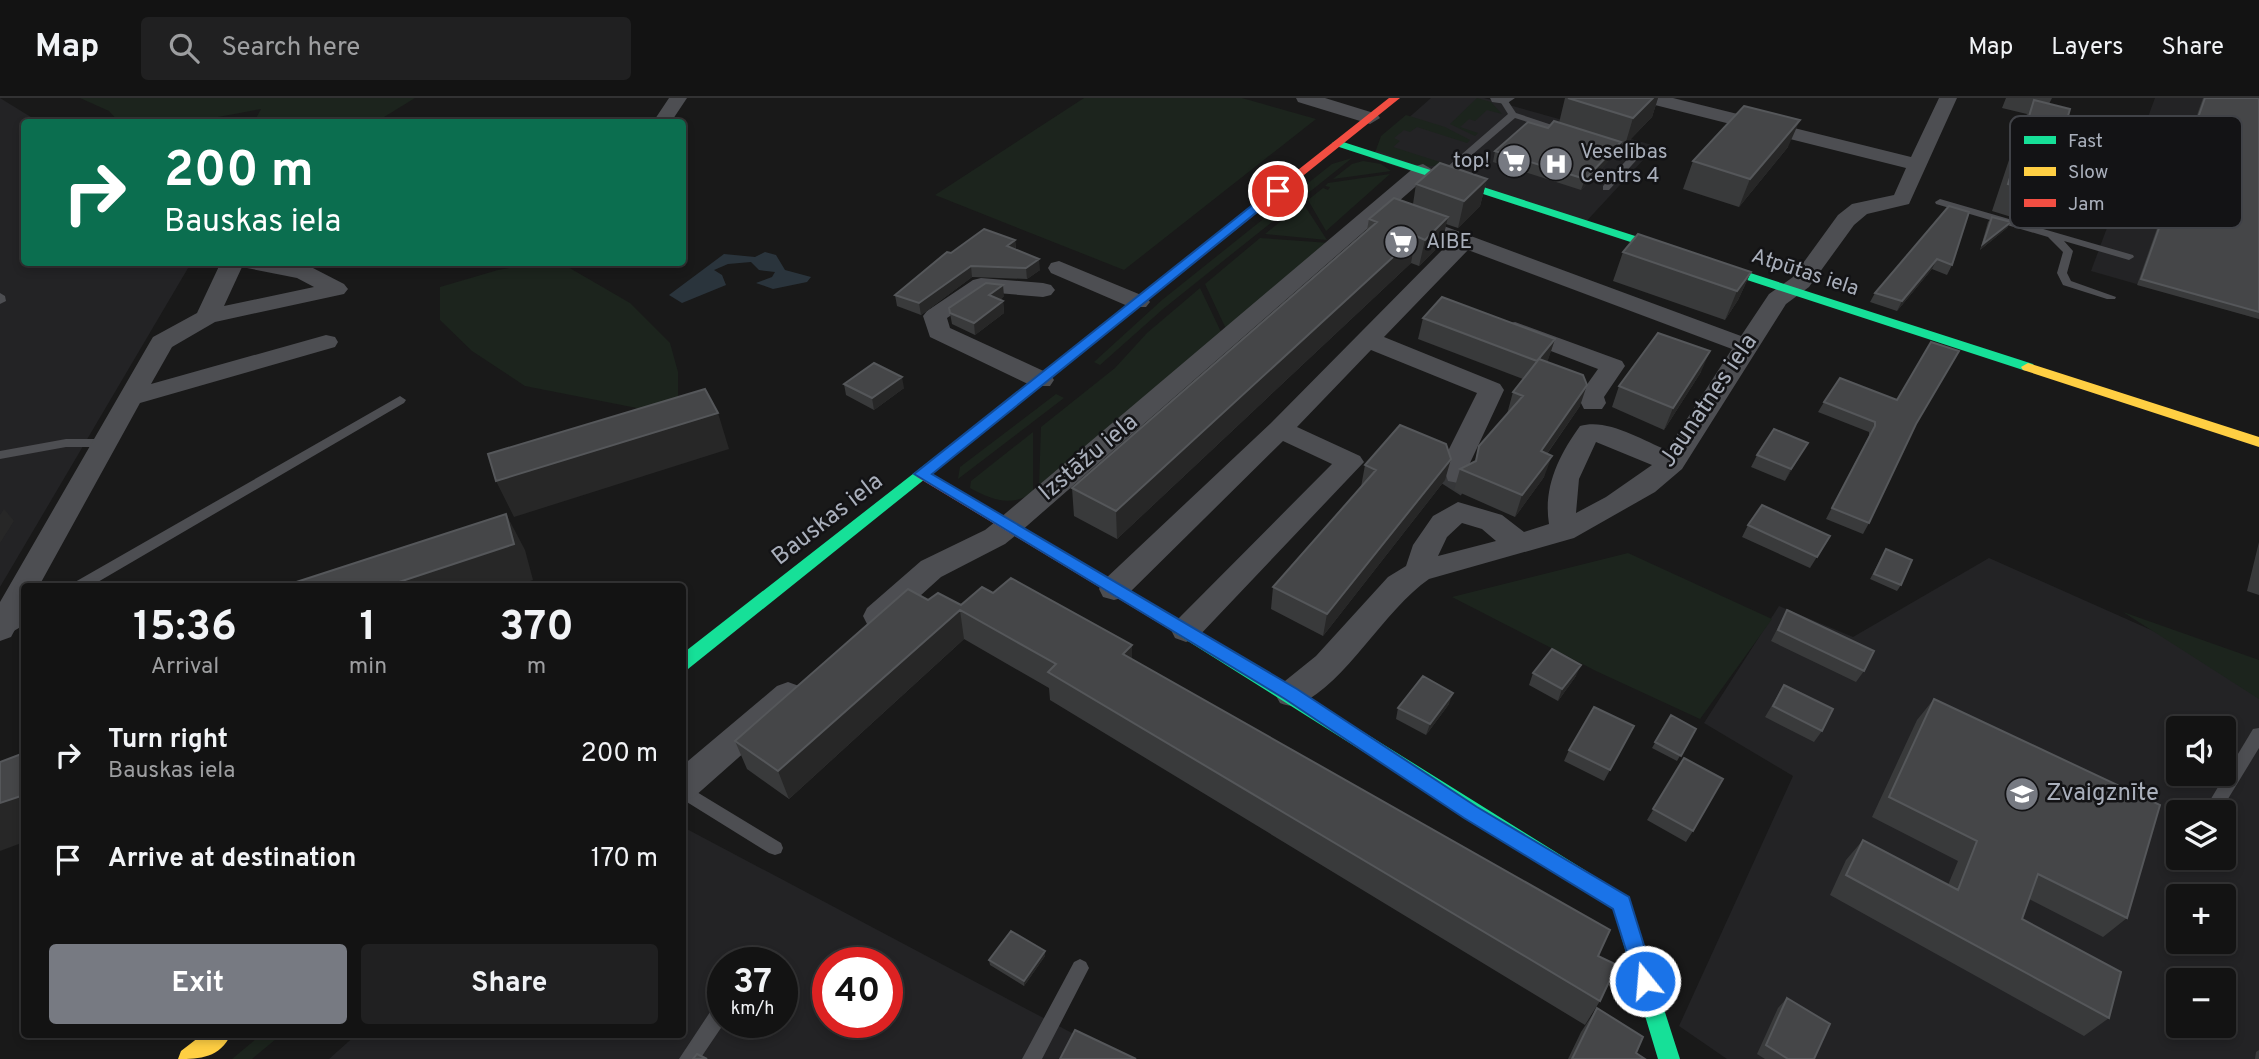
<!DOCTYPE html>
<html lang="en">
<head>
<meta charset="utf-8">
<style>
	body { margin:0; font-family:Overpass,sans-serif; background:#202021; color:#f1f3f6; height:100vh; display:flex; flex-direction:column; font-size:26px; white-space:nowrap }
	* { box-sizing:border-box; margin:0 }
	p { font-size:23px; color:#9d9ea0 }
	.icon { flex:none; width:38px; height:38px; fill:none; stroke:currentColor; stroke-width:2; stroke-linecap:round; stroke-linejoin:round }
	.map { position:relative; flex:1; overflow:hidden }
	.drawer { position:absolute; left:21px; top:485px; width:665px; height:455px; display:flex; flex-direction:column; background:#131313; border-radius:7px; box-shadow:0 4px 10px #0003,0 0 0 2px #323233 }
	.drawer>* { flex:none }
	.guide { position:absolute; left:21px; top:21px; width:665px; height:147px; border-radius:7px; box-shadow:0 4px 10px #0003,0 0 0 2px #323233; background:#0b6e4f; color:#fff; overflow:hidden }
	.fabs { position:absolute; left:2166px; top:618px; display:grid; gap:14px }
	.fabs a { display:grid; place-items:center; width:70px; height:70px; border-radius:7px; background:#131313; box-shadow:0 4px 10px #0003,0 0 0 2px #323233; font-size:35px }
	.speed { position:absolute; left:707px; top:849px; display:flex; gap:14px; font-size:35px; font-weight:700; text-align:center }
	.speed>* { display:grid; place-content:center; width:91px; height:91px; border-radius:50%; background:#131313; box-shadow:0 4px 10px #0003,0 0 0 2px #323233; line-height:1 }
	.speed small { font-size:18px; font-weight:400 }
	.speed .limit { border:10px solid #d22; background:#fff; color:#111 }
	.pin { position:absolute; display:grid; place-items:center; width:60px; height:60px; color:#fff; margin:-30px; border:4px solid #fff; border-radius:50%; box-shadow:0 2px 7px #0007 }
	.me { position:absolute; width:77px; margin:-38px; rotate:343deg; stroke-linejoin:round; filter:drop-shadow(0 0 5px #0008) }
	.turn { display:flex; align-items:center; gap:24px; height:147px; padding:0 28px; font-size:32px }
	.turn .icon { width:91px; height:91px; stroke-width:2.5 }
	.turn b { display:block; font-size:49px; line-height:60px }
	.eta { display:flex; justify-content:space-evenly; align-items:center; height:119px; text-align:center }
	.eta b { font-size:42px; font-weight:700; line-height:49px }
	.button { display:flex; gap:14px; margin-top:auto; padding:14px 28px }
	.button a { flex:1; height:80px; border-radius:7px; background:#777a82; color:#fff; font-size:28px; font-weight:700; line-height:80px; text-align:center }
	.button a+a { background:#202021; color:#f1f3f6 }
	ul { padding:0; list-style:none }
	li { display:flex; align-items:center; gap:21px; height:105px; padding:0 28px }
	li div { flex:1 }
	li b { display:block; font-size:26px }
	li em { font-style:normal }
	header { display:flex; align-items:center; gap:42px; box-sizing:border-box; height:98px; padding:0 35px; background:#131313; border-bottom:2px solid #323233 }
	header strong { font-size:33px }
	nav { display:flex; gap:38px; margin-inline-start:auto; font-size:24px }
	.search { width:490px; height:63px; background:#202021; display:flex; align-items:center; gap:18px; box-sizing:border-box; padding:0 24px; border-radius:7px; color:#9d9ea0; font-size:26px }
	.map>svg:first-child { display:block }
	.built { fill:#232325; fill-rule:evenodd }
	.green { fill:#1c241d }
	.water { fill:#2a343c }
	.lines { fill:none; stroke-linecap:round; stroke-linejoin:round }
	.street-tunnel { stroke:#363739; stroke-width:28; stroke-dasharray:28 14; stroke-linecap:butt }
	.lane { fill:#4d4e52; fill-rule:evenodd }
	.street { fill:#4d4e52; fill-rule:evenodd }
	.fast { fill:#16e098; fill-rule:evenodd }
	.slow { fill:#ffcf43; fill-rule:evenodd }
	.jam { fill:#f24e42; fill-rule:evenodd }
	.wall { fill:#393a3b }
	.shaded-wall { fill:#272727 }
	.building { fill:#454648; stroke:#55575a; stroke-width:2 }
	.route { fill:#1a73e8; stroke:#114b97; stroke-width:2 }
	.labels { text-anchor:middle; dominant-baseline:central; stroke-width:5; stroke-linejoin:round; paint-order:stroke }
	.far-poi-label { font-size:21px; fill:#a9afbb; stroke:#131315; text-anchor:start }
	.far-street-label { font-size:21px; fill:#a9afbb; stroke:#131315 }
	.street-label { font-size:24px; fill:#a9afbb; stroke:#131315 }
	.poi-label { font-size:24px; fill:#a9afbb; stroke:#131315; text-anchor:start }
	.key { fill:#131315; stroke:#404247; stroke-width:2 }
	.key-label { font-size:19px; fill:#a9afbb }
</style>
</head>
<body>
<header>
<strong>Map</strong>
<div class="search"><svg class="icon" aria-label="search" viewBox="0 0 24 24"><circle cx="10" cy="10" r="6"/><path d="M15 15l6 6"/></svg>Search here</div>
<nav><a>Map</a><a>Layers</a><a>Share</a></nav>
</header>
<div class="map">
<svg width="2259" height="961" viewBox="0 0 2259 961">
	<rect width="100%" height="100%" fill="#191919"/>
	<path class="built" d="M0 0 39 24H24V164L191 165 0 489Z
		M1431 0H1484L1656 48 1582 128 1370 60 1387 39Z
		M2155 0H2259V221L2091 173Z
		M1989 460 2259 580V961H1727L1679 928 1793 678 1704 625 1779 508 1853 539ZM2179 630H2224V676H2179ZM2179 714H2224V760H2179ZM2179 798H2224V844H2179ZM2179 882H2224V928H2179Z
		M683 729 1121 961H329L357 936H682ZM723 864H782V924H723ZM828 864H887V924H828Z"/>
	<path class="green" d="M80 0H415L376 24H254L261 11 191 24H119L109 13Z
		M1084 0H1242L1316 21 1124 172 935 97Z
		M1477 0 1491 4 1502 16 1487 12 1475 23 1469 21 1460 29 1478 35 1475 38 1450 26Z
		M1406 17 1445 29 1470 42 1467 45 1417 29 1410 34 1404 32 1394 40 1400 43 1393 49 1443 65C1426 75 1394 58 1376 52L1381 38Z
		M1352 60 1163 211 1100 267 1094 264 1162 202 1332 66Z
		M1363 63 1381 66 1391 73 1333 81 1352 66Z
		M1390 76 1326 133 1308 102 1323 90 1328 92 1330 89 1325 88 1328 85Z
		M1303 105 1327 142 1265 136Z
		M1260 140 1330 145 1227 233 1205 186Z
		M541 165H561L630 205 670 245 678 274V301L642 311 525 288 472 253 440 222V189L498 172Z
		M1200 190 1222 236 1039 388 1041 329 1115 270 1147 235Z
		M1056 296 1064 300 958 381 960 369Z
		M1033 334V394C1012 410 990 401 970 390L971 383Z
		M1628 455 1772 521 1700 621 1596 573 1452 499Z
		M2123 514 2259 562V601Z
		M262 936H282L252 961H232Z"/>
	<path class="water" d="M765 154 776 157 785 172 811 179 807 184 773 191 756 185 772 179 775 174 759 172 751 164 728 166 714 172 722 177 726 187 682 205 669 197 724 156 755 159Z"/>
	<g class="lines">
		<path class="street-tunnel" d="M1449 390 1458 376"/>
		<path class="lane" d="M1498 0H1506L1516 15 1570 33 1565 36 1515 20 1445 80H1439V76L1508 16Z
			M1598 42H1604L1643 55 1609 92H1603V88L1632 56 1598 46Z
			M1940 101 2133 157 2134 159 2129 162 2064 143 2073 153 2067 175 2071 183 2116 199 2115 201H2107L2063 187 2057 175 2063 154 2048 139 1936 106 1935 104Z
			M0 195 5 198 6 203 0 206Z
			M400 298 406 302 404 305 91 488H73L75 484Z
			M66 341H105L111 345 105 349H66L0 361V353Z
			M24 515V527L0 541V528Z
			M2259 630V650L2220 714H2203L2253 631Z
			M682 685 781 745 783 750 781 755 775 757 769 755 682 701Z
			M1080 861 1086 864 1089 870 1042 961H1022L1074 864Z
			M723 902V924H725L700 961H679L716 905Z"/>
		<path class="street" d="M669 0H687L671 24H653Z
			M1296 0H1325L1377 16 1380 20 1370 26 1298 4Z
			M1490 0H1515L1506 6 1492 4Z
			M1641 0H1673L1911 59 1939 0H1957L1909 106 1867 116 1854 127 1809 189 1786 206 1682 371 1655 394 1574 440 1429 481C1384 512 1346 585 1300 606 1292 609 1288 608 1280 605L1275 596 1280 587 1316 558 1388 479 1406 468 1413 447 1433 418 1458 404 1502 417 1524 434 1549 426C1543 389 1559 357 1580 328 1608 320 1641 342 1667 352L1732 251 1468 152 1384 239 1500 286 1504 292 1470 365 1472 376 1468 383 1458 385 1448 383 1442 365 1477 295 1371 252 1297 329 1360 358 1364 364 1197 540 1186 544 1175 540 1171 532 1175 524 1332 366 1283 343 1125 499 1114 502 1103 499 1099 491 1103 483 1271 325 1449 145 1398 127 1395 122 1398 117H1414L1741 238 1769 196 1793 179 1838 117 1852 106 1894 97 1906 70 1643 4ZM1596 344 1652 367 1606 399 1576 415 1579 381ZM1462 425 1482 431 1496 443 1438 458 1447 439Z
			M1423 66 1433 72 1430 76 1020 434 1005 446 941 479 889 526 878 530 867 526 863 518 867 510 921 463 985 432 1000 420 1416 68Z
			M1059 163 1146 199 1150 204 1146 209H1130L1051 175 1048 170 1051 165Z
			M221 164H288L311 169 344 186 348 191 344 196 215 224 172 249 151 286 326 237 335 239 338 244 335 249 140 305 39 488H24V515L11 539 0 543V504L150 244 153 239 197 215ZM242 169 297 180 314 189 224 208Z
			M981 180 1043 185 1051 187 1055 192 1051 197 1043 199 986 194 947 220 950 230 1050 276 1054 282 1050 288H1032L930 239 923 218 927 213 973 182Z
			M1515 224 1622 263 1625 268 1604 299 1606 305 1602 311H1584L1578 299 1598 271 1506 236 1503 231 1506 226Z
			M788 584 799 588 804 597 799 606 694 699 682 703V668L777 588Z"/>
		<path class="fast" d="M1337 42 2033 266 2035 269 2028 273 2023 272 1333 47 1332 45Z
			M1113 220 1119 224 1117 227 688 571 682 572V556Z
			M1178 523 1296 592 1628 799 1680 961H1658L1613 811 1172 533 1170 529 1172 525Z"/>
		<path class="slow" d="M2028 265 2259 339V349L2023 272 2021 269Z
			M203 936H231C220 960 200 961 178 961L181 953Z"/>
		<path class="jam" d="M1389 0H1400L1117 227H1109V221Z
			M922 371 1184 525 1186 529 1184 533H1172L917 379 915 376Z"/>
	</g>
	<path class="wall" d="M1565 0H1658L1652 19 1625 47 1620 45 1617 54 1581 92 1493 64 1495 53 1559 25Z
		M2006 0H2052L2049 6 2047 92 2030 120 2023 117 2018 121 1992 113 2020 29 2027 16 2002 10Z
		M2203 0H2259V221L2137 187Z
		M1788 49 1739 109 1683 91 1693 63Z
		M1487 81 1480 108 1458 130 1446 126 1442 145 1419 168 1411 165 1117 441 1074 418 1072 390 1367 132 1369 121 1413 106 1416 86Z
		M1969 114 1952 167 1947 177 1932 171 1897 213 1870 204 1875 195Z
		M1992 119 2011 124 2007 130 1980 152 1988 124Z
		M1015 142 1016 151 1040 172 1027 181 972 179 921 217 897 208 895 197 951 155Z
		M1623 154 1751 174 1738 202 1725 222 1613 183Z
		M1004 198 1000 202 1003 203 1004 215 975 237 952 226 949 210Z
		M1423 220 1555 241 1547 264 1580 308 1547 356 1544 379 1515 419 1454 392 1460 371 1475 363 1479 348 1507 316 1513 294 1523 281 1418 241Z
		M1701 274 1664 332 1612 309 1619 288Z
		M844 286 904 290 874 312 846 297Z
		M1824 304 1916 326 1869 425 1863 436 1826 421 1869 338V334L1818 314Z
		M1801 356 1785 383 1751 369 1757 357Z
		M1365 367 1445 382 1323 538 1271 511 1273 489 1361 389Z
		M1748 427 1830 438 1810 470 1742 439Z
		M2259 444V497L2247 493Z
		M1886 451 1901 487 1897 493 1870 481Z
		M993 495 1132 561 1598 858 1600 903 1585 927 1050 602 1049 590 964 541 789 701 747 671 735 643 928 502 961 507Z
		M1787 512 1864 573 1856 584 1771 543Z
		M1533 575 1576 578 1558 603 1529 587Z
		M1784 587 1822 633 1814 644 1765 619Z
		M1934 601 2127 820 2103 839 2029 801 2022 821 2109 920 2084 938 1830 797 1846 762 1863 742 1948 787 1958 763 1872 719 1917 622Z
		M1449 606 1426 637 1396 621 1398 610Z
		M1671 617 1696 631 1677 663 1652 650Z
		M1634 628 1604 683 1564 663 1569 652Z
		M1684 660 1693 733 1686 744 1647 722Z
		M1045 858 1024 888 990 867 989 862Z
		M1787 900 1814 961H1765L1757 956 1778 910Z
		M1597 910 1636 955 1645 961H1568L1581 934Z
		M2259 952V961H2255L2256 954Z"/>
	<path class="shaded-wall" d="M1653 0H1658L1652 19 1625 47 1633 20Z
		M1800 22 1788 49 1739 109 1750 81Z
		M1621 44 1617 54 1581 92 1585 81Z
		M1487 81 1480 108 1458 130 1464 103Z
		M2039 90 2023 117 2018 121 2035 93Z
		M1448 119 1442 145 1419 168 1425 142Z
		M2011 124 2007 130 1980 152 1983 146Z
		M1416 138 1411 165 1117 441 1116 413Z
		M1015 142 1016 153 1007 148Z
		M1039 161 1040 172 1027 181 1026 170Z
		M1937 161 1932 171 1897 213 1902 203Z
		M971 168 972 179 921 217 919 205Z
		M1751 174 1738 202 1725 222 1737 193Z
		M1003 187 1004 198 990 209 989 197Z
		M1003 203 1004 215 975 237 974 225Z
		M1555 241 1548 262 1530 284 1537 263Z
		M1710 253 1701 274 1664 332 1673 310Z
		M902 279 904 290 874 312 872 300Z
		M1587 287 1580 308 1534 374 1541 353Z
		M718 315 729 351 514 419 496 383Z
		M1808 345 1801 356 1785 383 1791 371Z
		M1552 358 1544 379 1515 419 1522 397Z
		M1451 361 1445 382 1323 538 1327 516Z
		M4 411 14 423 0 445V417Z
		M506 416 525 452 533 482 515 488H387Z
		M960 512 964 541 789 701 778 673Z
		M1132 547V576L1123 556Z
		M1581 567 1576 578 1558 603 1562 591Z
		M1453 595 1449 606 1426 637 1430 626Z
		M24 697V744L0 753V705Z
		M1045 853V858L1024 888V883Z"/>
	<path class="building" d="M1568 0H1653L1633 20Z
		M2205 0H2259V214L2141 181Z
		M2034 2 2070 11 2047 92 2039 90 2035 93 2008 86Z
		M1744 8 1800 22 1750 81 1693 63Z
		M1554 23 1621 44 1585 81 1495 53 1528 24 1548 30Z
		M1440 65 1487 81 1464 103 1416 86Z
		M1394 100 1448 119 1425 142 1416 138 1116 413 1072 390 1377 124 1369 121Z
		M1949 108 1969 114 1952 167 1937 161 1902 203 1875 195Z
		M1992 119 2011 124 1983 146Z
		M984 131 1015 142 1007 148 1039 161 1026 170 971 168 919 205 895 197 947 154 951 155Z
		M1638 136 1751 174 1737 193 1623 154Z
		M986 185 1003 187 989 197 1003 203 974 225 950 215 949 210Z
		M1442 199 1555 241 1537 263 1423 220Z
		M1658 235 1710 253 1673 310 1619 288Z
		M1931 244 1959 253 1916 326 1869 425 1832 410 1875 328V324L1824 304 1840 280 1897 302Z
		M1539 261 1583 277 1587 287 1541 353 1552 358 1522 397 1460 371 1476 363 1479 348 1523 298 1513 294Z
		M874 265 902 279 872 300 844 286Z
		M705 291 718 315 496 383 488 356Z
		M1400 327 1446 346 1451 361 1327 516 1273 489 1376 372 1365 367Z
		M1774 331 1808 345 1791 371 1757 357Z
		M1762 407 1830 438 1817 459 1748 427Z
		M506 416 514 446 387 488H284Z
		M1886 451 1912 462 1901 487 1874 476Z
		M1011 480 1132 547 1123 556 1610 832 1598 858 1617 867 1600 903 1048 574 1056 566 960 512 778 673 735 643 908 491 928 502 938 495 961 507 982 489 993 495Z
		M1787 512 1874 553 1864 573 1778 532Z
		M1552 551 1581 567 1562 591 1533 575Z
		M1423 578 1453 595 1430 626 1398 610Z
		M1784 587 1833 611 1822 633 1773 608Z
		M1934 601 2160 707 2127 820 2038 776 2022 821 2121 874 2109 920 1846 777 1863 742 1958 792 1977 743 1889 699Z
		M1594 609 1634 628 1610 672 1569 652Z
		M1671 617 1696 631 1681 658 1655 644Z
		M24 655V697L0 705V664Z
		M1684 660 1723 681 1693 733 1653 711Z
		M1011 833 1045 853 1024 883 989 862Z
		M1787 900 1830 926 1814 961H1788L1766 947Z
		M1597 910 1643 939 1636 955 1645 961H1572Z
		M1075 932 1136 961H1060Z
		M697 956 707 961H693Z"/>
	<path class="route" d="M1274 90 1283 93 932 376 1297 591 1477 709 1629 799 1655 883 1652 890 1645 893 1638 890 1613 811 1464 720 1285 601 914 376Z"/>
	<defs>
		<g id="supermarket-disc" transform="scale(1.75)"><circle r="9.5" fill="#777a82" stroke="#131315"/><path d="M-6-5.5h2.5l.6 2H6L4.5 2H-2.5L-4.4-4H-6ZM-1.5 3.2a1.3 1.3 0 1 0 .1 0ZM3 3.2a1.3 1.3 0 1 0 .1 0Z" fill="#fff"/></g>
		<g id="hospital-disc" transform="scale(1.75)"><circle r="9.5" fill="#777a82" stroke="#131315"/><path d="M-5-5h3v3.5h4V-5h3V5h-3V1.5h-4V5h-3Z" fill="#fff"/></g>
		<g id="school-disc" transform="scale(1.75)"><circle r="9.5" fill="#777a82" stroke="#131315"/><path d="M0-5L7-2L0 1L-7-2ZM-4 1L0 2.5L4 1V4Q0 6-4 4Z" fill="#fff"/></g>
	</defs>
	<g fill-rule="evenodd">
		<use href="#supermarket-disc" x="1514" y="63"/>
		<use href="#hospital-disc" x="1556" y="66"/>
		<use href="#supermarket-disc" x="1401" y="144"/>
		<use href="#school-disc" x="2022" y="696"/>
	</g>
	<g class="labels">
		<g class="far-poi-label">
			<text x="1580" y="54">Veselības<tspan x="1580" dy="24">Centrs 4</tspan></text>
			<text x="1490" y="63" text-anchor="end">top!</text>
			<text x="1426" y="144">AIBE</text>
		</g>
		<g class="far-street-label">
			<text transform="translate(1805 175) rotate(18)">Atpūtas iela</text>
		</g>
		<g class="street-label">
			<text transform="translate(1709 303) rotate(-56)">Jaunatnes iela</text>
			<text transform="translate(1089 360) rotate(-40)">Izstāžu iela</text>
			<text transform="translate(828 422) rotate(-38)">Bauskas iela</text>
		</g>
		<g class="poi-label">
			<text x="2046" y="696">Zvaigznīte</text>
		</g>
	</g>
	<rect x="2010" y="18" width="232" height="112" rx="10" class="key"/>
	<rect x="2024" y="38" width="32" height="8" fill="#16e098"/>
	<rect x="2024" y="69" width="32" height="9" fill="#ffcf43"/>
	<rect x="2024" y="101" width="32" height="8" fill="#f24e42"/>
	<g class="key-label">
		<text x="2068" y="49">Fast</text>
		<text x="2068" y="80">Slow</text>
		<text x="2068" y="112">Jam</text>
	</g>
</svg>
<div class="fabs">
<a><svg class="icon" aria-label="sound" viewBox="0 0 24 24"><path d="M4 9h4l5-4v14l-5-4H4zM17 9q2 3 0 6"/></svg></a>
<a><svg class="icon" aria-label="layers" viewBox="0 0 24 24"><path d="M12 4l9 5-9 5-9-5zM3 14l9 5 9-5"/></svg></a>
<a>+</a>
<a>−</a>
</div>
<div class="speed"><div>37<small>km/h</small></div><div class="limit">40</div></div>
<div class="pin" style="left:1278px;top:93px;background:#d93025"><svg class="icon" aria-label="arrive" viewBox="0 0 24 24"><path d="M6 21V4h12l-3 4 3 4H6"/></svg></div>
<svg class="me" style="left:1645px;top:883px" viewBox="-20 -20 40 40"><circle r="17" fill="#1a73e8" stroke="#fff" stroke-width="3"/><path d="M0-11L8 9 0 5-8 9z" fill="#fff"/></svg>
<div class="guide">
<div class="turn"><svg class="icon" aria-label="right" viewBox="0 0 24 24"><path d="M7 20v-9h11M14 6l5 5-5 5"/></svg><div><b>200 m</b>Bauskas iela</div></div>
</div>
<section class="drawer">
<div class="eta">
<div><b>15:36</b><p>Arrival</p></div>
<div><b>1</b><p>min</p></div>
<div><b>370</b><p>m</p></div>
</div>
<ul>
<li><svg class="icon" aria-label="right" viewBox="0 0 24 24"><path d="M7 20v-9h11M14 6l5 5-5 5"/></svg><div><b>Turn right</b><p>Bauskas iela</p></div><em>200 m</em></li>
<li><svg class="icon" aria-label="arrive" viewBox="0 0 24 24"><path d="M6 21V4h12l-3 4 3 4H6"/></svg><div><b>Arrive at destination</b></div><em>170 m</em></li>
</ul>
<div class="button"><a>Exit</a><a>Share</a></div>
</section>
</div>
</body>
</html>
